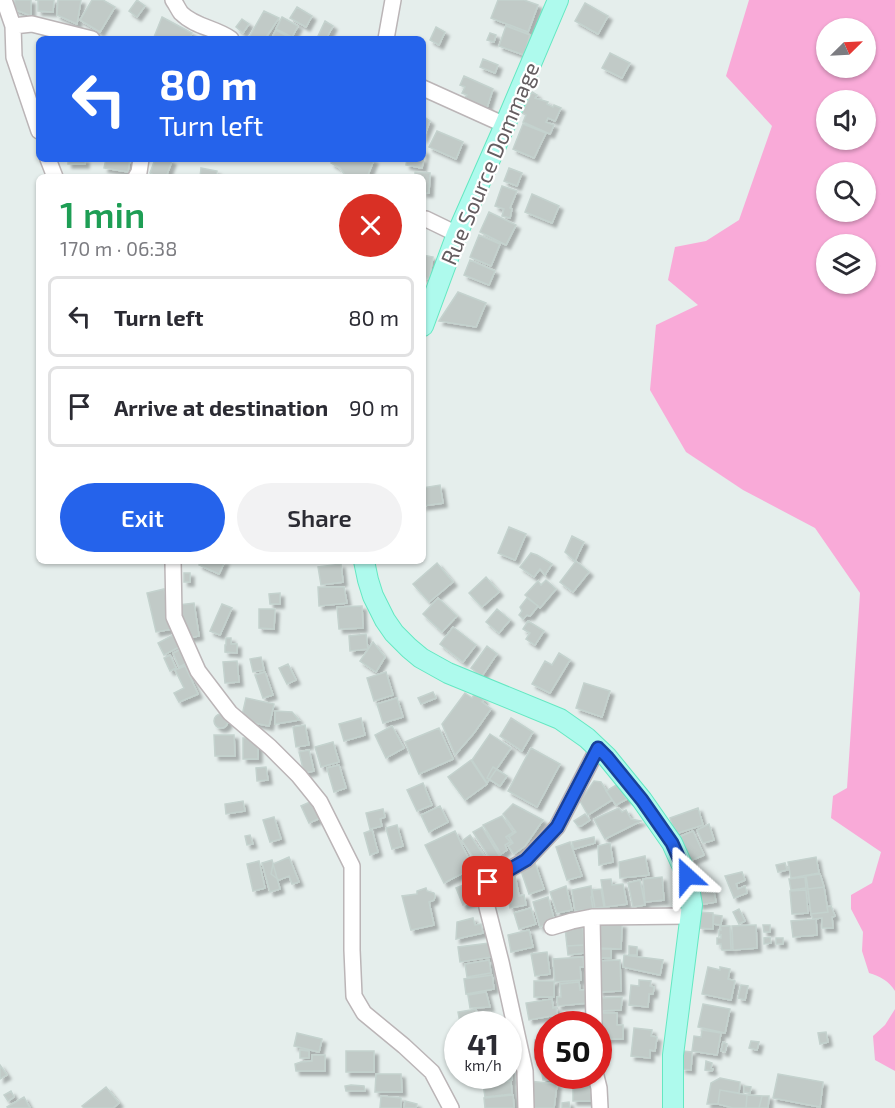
<!DOCTYPE html>
<html lang="en">
<head>
<meta charset="utf-8">
<style>
	body { margin:0; font-family:"Exo 2",sans-serif; background:#f2f2f3; color:#2b2b33; height:100vh; display:flex; flex-direction:column; font-size:22px; white-space:nowrap }
	* { box-sizing:border-box; margin:0 }
	p { font-size:20px; color:#7c7c81 }
	.icon { flex:none; width:33px; height:33px; fill:none; stroke:currentColor; stroke-width:2; stroke-linecap:round; stroke-linejoin:round }
	.map { position:relative; flex:1; overflow:hidden }
	.side { position:absolute; left:36px; top:174px; width:390px; height:390px; display:flex; flex-direction:column; background:#fff; border-radius:9px; box-shadow:0 2px 4px #0004 }
	.side>* { flex:none }
	.guide { position:absolute; left:36px; top:36px; width:390px; height:126px; border-radius:9px; box-shadow:0 2px 4px #0004; background:#2563eb; color:#fff; overflow:hidden }
	.needle { width:39px; rotate:66deg }
	.fabs { position:absolute; left:816px; top:18px; display:grid; gap:12px }
	.fabs a { display:grid; place-items:center; width:60px; height:60px; border-radius:50%; background:#fff; box-shadow:0 2px 4px #0004; font-size:30px }
	.speed { position:absolute; left:444px; top:1011px; display:flex; gap:12px; font-size:30px; font-weight:700; text-align:center }
	.speed>* { display:grid; place-content:center; width:78px; height:78px; border-radius:50%; background:#fff; box-shadow:0 2px 4px #0004; line-height:1 }
	.speed small { font-size:15px; font-weight:400 }
	.speed .limit { border:9px solid #d22; background:#fff; color:#111 }
	.pin { position:absolute; display:grid; place-items:center; width:51px; height:51px; color:#fff; margin:-26px; border-radius:12px; box-shadow:0 3px 9px #0006 }
	.me { position:absolute; width:66px; margin:-33px; rotate:336deg; stroke-linejoin:round; filter:drop-shadow(0 0 4px #0008) }
	.turn { display:flex; align-items:center; gap:21px; height:126px; padding:0 24px; font-size:27px }
	.turn .icon { width:78px; height:78px; stroke-width:2.5 }
	.turn b { display:block; font-size:42px; line-height:51px }
	.round { display:grid; place-items:center; flex:none; width:63px; height:63px; border-radius:32px; background:#f2f2f3 }
	.headline { display:flex; align-items:center; justify-content:space-between; height:102px; padding:0 24px }
	h1 { font-size:36px; font-weight:600; line-height:45px; color:#1e9e55 }
	.primary-button { display:flex; gap:12px; margin-top:auto; padding:12px 24px }
	.primary-button a { flex:1; height:69px; border-radius:36px; background:#2563eb; color:#fff; font-size:24px; font-weight:600; line-height:69px; text-align:center }
	.primary-button a+a { background:#f2f2f3; color:#2b2b33 }
	ul { padding:0; list-style:none }
	li { display:flex; align-items:center; gap:18px; height:81px; margin:0 12px 9px; padding:0 12px; border:3px solid #e1e1e2; border-radius:9px }
	li div { flex:1 }
	li b { display:block; font-size:22px }
	li em { font-style:normal }
	.map>svg:first-child { display:block }
	.water { fill:#f9aad8; fill-rule:evenodd }
	.building { fill:#c1cac7; stroke:#c4d2ce; stroke-width:1.5; filter:url(#shadow) }
	.lines { fill:none; stroke-linecap:round; stroke-linejoin:round }
	.minor-casing { stroke:#bbb5b7; stroke-width:18 }
	.major-casing { stroke:#64e8c2; stroke-width:22 }
	.minor { stroke:#fff; stroke-width:15 }
	.major { stroke:#aefaed; stroke-width:20 }
	.route-casing { stroke:#184099; stroke-width:15 }
	.route { stroke:#2563eb; stroke-width:10 }
	.labels { text-anchor:middle; dominant-baseline:central; stroke-width:4.5; stroke-linejoin:round; paint-order:stroke }
	.street-label { font-size:22px; fill:#645d60; stroke:#fff }
</style>
</head>
<body>
<div class="map">
<svg width="895" height="1108" viewBox="0 0 895 1108">
	<defs>
		<filter id="shadow"><feDropShadow dx="4" dy="4" stdDeviation="1.5" flood-color="#0004"/></filter>
	</defs>
	<rect width="100%" height="100%" fill="#e5eeec"/>
	<path class="water" d="M749 0H895V991C889 981 880 976 869 973L862 951 863 932 851 909V895L872 883 881 852 831 818 833 796 847 788 860 593 815 528 743 490 686 452 650 390 656 325 698 305 668 280 675 247 706 241 739 220 772 126 726 76ZM826 28H866V68H826ZM826 100H866V140H826ZM826 172H866V212H826ZM826 244H866V284H826Z
		M895 1009V1071L875 1060 873 1036 885 1025Z"/>
	<path class="building" d="M15 0H31V16L14 9Z
		M35 0H54L53 12 38 11V0Z
		M58 0H81L77 24 57 15Z
		M92 0H103L115 7 100 32 80 20Z
		M137 0 145 6 137 17 129 11Z
		M498 0H524L538 5 528 32 491 18Z
		M585 3 608 16 598 34 575 21Z
		M297 7 312 16 306 27 290 18Z
		M264 11 279 18 265 39H248Z
		M162 17 192 33 189 39H159L154 37Z
		M282 17 298 26 292 37 276 29Z
		M242 19 249 24 243 33 236 27Z
		M325 21 333 26 326 39H322L318 36Z
		M506 26 530 35 524 55 499 46Z
		M436 27 445 32 439 45 430 40Z
		M276 30 292 39H271Z
		M490 33 496 35 494 42 487 40Z
		M610 53 630 63 622 78 602 68Z
		M483 59 498 65 495 73 480 67Z
		M464 76 493 89 487 108 481 105 479 109 464 99 467 95 462 93 465 87 460 85Z
		M532 92 537 95 535 98 548 102 547 104 553 107 554 105 561 108 555 121 548 118 546 122 554 125 550 134 523 122 526 115 522 113Z
		M423 116 430 121 423 139Z
		M523 124 546 133 534 158 513 149Z
		M437 131 463 142 456 159 429 147Z
		M423 150 425 151 422 168 406 165 407 159H423Z
		M68 159H85V164H68Z
		M106 159H130L128 172 104 168Z
		M155 159H167L172 161 166 177H157L150 173Z
		M333 159H371L374 160 367 177H346L340 168 331 163Z
		M201 168 217 171 216 177H200Z
		M509 168 522 173 517 186 504 181Z
		M415 172 430 173 429 193H423V177H415Z
		M502 186 517 191 510 208 512 209 510 218 502 216 504 209 495 206Z
		M532 194 559 206 552 223 525 212Z
		M489 212 516 225 506 245 480 232Z
		M479 235 500 244 491 266 470 257Z
		M423 255 433 257 429 279 423 277Z
		M470 260 495 271 489 285 464 275Z
		M458 292 486 303 476 327 439 321Z
		M440 485 443 503 423 506V488Z
		M509 527 526 534 515 560 498 553Z
		M572 536 584 542 575 561 565 552Z
		M531 553 537 555 552 564 545 575 540 569 534 577 520 567Z
		M201 561H225L219 574 199 565Z
		M576 561 589 572 573 592 560 582Z
		M437 563 453 582 429 602 413 584Z
		M341 564 343 582 321 585 318 567Z
		M184 573H190V582H184Z
		M486 577 499 592 482 607 469 593Z
		M546 580 556 589 540 608 525 595 538 581 541 585Z
		M318 587H344L347 603 319 606Z
		M164 589 173 629 156 632 147 593Z
		M280 593V604H270L269 594Z
		M438 598 457 616 442 632 423 614Z
		M527 598 538 606 530 616 527 615 523 619 519 615 522 611 520 607Z
		M194 603 199 636 188 638 179 605Z
		M222 604 232 608 220 635 210 631Z
		M362 606 363 628 339 629 337 607Z
		M259 609H275L274 629 259 628Z
		M497 609 510 620 499 633 486 622Z
		M528 621 544 631 535 645 526 639 530 633 523 629Z
		M453 627 476 645 463 662 440 644Z
		M366 634 368 649 350 651 349 636Z
		M173 635 179 647 164 655 158 643Z
		M226 638H231V644H237V653L225 652V645H226Z
		M373 642 385 657 376 672 360 661Z
		M487 646 497 654 482 676 471 668Z
		M181 649 187 663 179 667 173 653Z
		M559 653 570 660 550 693 532 684 545 661 552 665Z
		M170 655 176 668 170 671 164 658Z
		M261 657 264 670 253 672 250 659Z
		M237 661 239 682 225 683 223 662Z
		M288 664 296 680 287 684 279 668Z
		M185 666 198 694 179 702 174 693 184 688 175 670Z
		M265 672 273 695 263 698 255 675Z
		M386 672 393 695 374 701 367 678Z
		M584 683 610 691 602 717 576 708Z
		M433 692 436 698 421 704 418 698Z
		M465 693 472 698 475 693 484 700 482 702 491 709 474 733 455 755 442 724Z
		M246 698 274 704 269 726 241 720Z
		M397 698 403 717 383 723 377 704Z
		M275 711 292 712 299 720 275 724Z
		M214 721a7 7 0 1 1 14 0a7 7 0 1 1-14 0Z
		M361 718 365 735 344 741 339 724Z
		M511 718 533 732 522 751 500 736Z
		M305 725 309 745 296 747 293 727Z
		M392 726 404 748 386 758 375 735Z
		M439 728 453 759 419 774 405 742Z
		M490 734 511 748 487 783 472 760Z
		M214 735H234L235 756H215Z
		M243 738H258V759H243Z
		M333 742 339 762 321 767 315 747Z
		M531 748 560 764 537 807 508 791Z
		M309 750 314 771 304 773 299 752Z
		M471 760 487 784 465 800 448 777Z
		M339 765 346 788 334 792 327 768Z
		M266 767 268 780 257 781 256 768Z
		M493 767 507 776 500 786 487 778Z
		M594 781 601 782 612 800 588 815 580 801Z
		M423 783 432 805 417 811 407 790Z
		M618 784 627 799 616 805 606 791Z
		M317 799 325 816 309 823 301 806Z
		M243 801 245 811 226 814 225 804Z
		M513 804 543 820 525 846 514 854 508 846 513 843 509 837 516 832 503 814Z
		M440 806 448 822 429 832 421 815Z
		M619 808 622 812 626 810 631 819 641 821 605 839 594 819Z
		M698 808 703 825 675 834 670 818Z
		M383 809 385 817 380 819 382 826 370 829 366 813Z
		M585 814 590 820 581 826H578L574 821Z
		M502 816 513 832 506 837 510 842 505 845 507 850 501 854 483 825Z
		M274 817 281 839 270 842 263 820Z
		M709 824 714 840 703 843 697 830Z
		M397 825 403 846 392 849 386 828Z
		M482 827 502 860 494 865 473 832Z
		M372 830 378 852 370 855 364 833Z
		M455 831 473 868 444 883 425 845Z
		M693 831 704 855 690 861 679 837Z
		M250 835 253 844 247 845 245 836Z
		M470 835 490 864 482 870 462 841Z
		M594 837 595 843 574 849 572 842Z
		M570 842 582 876 567 880 556 847Z
		M610 843 613 862 599 865 598 846Z
		M645 856 649 875 620 878 619 862Z
		M289 857 299 882 292 884 289 876 279 880 271 874 273 864Z
		M816 857 819 873 791 878 788 862Z
		M272 860 280 889 270 892 262 863Z
		M259 861 265 888 253 891 247 864Z
		M535 863 544 889 529 894 520 868Z
		M785 863 787 870 778 872 776 865Z
		M742 872 745 880 736 884 738 889 745 886 747 893 734 898 725 876Z
		M820 874 824 887 808 889 806 876Z
		M515 876 519 896 524 895 526 905 510 908 504 879Z
		M662 877 664 900 645 902 643 879Z
		M805 877 806 888 791 890 789 879Z
		M611 879 612 885 623 884 627 904 605 907 601 880Z
		M640 880 645 905 633 907 628 883Z
		M480 883 486 897 463 905 456 888 466 884 468 888Z
		M566 886 572 910 557 913 550 892Z
		M591 886 592 896 591 897 593 909 575 911 572 890Z
		M713 887 716 902 699 905 696 891Z
		M824 887 828 912 811 914 808 889Z
		M426 888 427 891 434 893 435 896 434 900 429 902 434 925 411 930 402 896 417 894V891Z
		M601 889 604 907 595 908 592 890Z
		M806 890 808 913 792 914 790 891Z
		M548 897 555 922 540 927 533 902Z
		M831 906 835 916 832 917 833 928H822V918L813 919 811 914 828 912 827 907Z
		M531 908 536 924 519 929 514 913Z
		M739 909 745 921 739 924 733 912Z
		M700 912 713 913V929L700 928Z
		M714 915 722 916 721 925 713 924Z
		M473 918 475 925 481 924 483 933 456 939 457 922Z
		M816 919 817 935 793 937 791 921Z
		M599 923 622 924 621 949 598 948Z
		M756 925 757 948 733 950 732 926Z
		M763 925H770V932H764Z
		M583 926 584 945 567 946 565 928Z
		M720 926H730L731 950H722L721 944H717V938H721V935L719 936V930H721Z
		M529 930 533 947 511 952 508 935Z
		M770 937 771 943 764 944V938Z
		M776 938H783V944H776Z
		M489 943 492 957 460 962 458 947Z
		M584 945V953L568 955 567 946Z
		M629 946 637 947V955H629Z
		M598 949H611V958H598Z
		M547 952 550 974 535 976 531 954Z
		M624 955 663 960 660 975 623 967Z
		M583 957 584 967H580L581 980 555 982 553 959Z
		M489 960 491 973 467 977 465 964Z
		M620 960 621 991 599 992 598 961Z
		M708 967 720 970V967L730 969 728 979 735 981 731 1000 702 994Z
		M492 975 494 989 466 994 464 979Z
		M639 980 651 981 650 986 654 987 653 994H649L648 1007 629 1005 631 985 639 986Z
		M534 981H554V997H534Z
		M579 982 580 990H586L587 1003 558 1006 557 997H561L560 984Z
		M741 985 748 986 745 1000 738 998Z
		M486 992 490 1007 470 1008 468 995Z
		M622 997 621 1010 598 1011 599 998Z
		M552 999 553 1008 556 1007 557 1015 529 1020 526 1003Z
		M703 1004 730 1009 725 1033 698 1027Z
		M476 1009 478 1020 460 1023 458 1012Z
		M583 1013 585 1024H557L556 1017Z
		M598 1013H617V1025H623V1039H598Z
		M504 1019 505 1024H473L472 1023Z
		M634 1028 652 1030 651 1036 657 1037 655 1051 650 1050V1058L631 1056Z
		M702 1030 721 1033 717 1055 692 1051 694 1036 701 1037Z
		M826 1032 828 1042 820 1044 818 1033Z
		M297 1033 322 1039 319 1052 294 1046Z
		M535 1040H548V1058L535 1059Z
		M751 1041 759 1042 757 1050 749 1048Z
		M723 1042 727 1044 725 1052 721 1051Z
		M300 1050 309 1051V1058H300Z
		M346 1051H374V1072H346Z
		M682 1051 692 1052 691 1070 682 1069Z
		M312 1055H325V1071H296L295 1064 301 1062 312 1061Z
		M548 1059V1076H561L562 1080H543L540 1060Z
		M706 1061 712 1063 711 1068 713 1069 712 1071 705 1070Z
		M510 1064 512 1080 483 1083 482 1076H508V1065Z
		M0 1065 7 1075 0 1079Z
		M376 1074H401L402 1092H375Z
		M778 1074 823 1082 820 1107 773 1098Z
		M720 1078 740 1082 739 1093 720 1090 718 1104H707L711 1083Z
		M511 1081 512 1094 485 1097 483 1084Z
		M528 1081 557 1084 554 1108H535L532 1106Z
		M573 1081 594 1082 595 1101H573Z
		M351 1085 364 1086 365 1091H346L345 1086Z
		M744 1086 751 1087 750 1093 744 1092Z
		M106 1087 119 1103 113 1108H84L82 1106Z
		M720 1090 747 1095 746 1108H733L718 1104Z
		M11 1091 14 1097 8 1101 4 1095Z
		M513 1095 514 1108H485L484 1098Z
		M747 1095 762 1096 759 1108H746Z
		M381 1096 401 1098V1108H380Z
		M762 1096H769L768 1108H759Z
		M24 1097 30 1108H8L7 1107Z
		M405 1101 417 1104 416 1108H404Z
		M569 1102 570 1108H562V1103Z"/>
	<g class="lines">
		<g class="minor-casing">
			<path id="minor" d="M4 0 13 26 14 57 39 131
				M173 0C176 4 178 9 181 13 195 27 216 28 231 39
				M13 26 32 24 92 39
				M386 39 393 0
				M423 88 505 125
				M48 159 55 177
				M136 177 139 172 141 159
				M423 219H426L457 234
				M173 561 174 617 198 671 230 713 270 747 299 776 320 802 352 866V950L354 996 364 1013 404 1046 432 1072 451 1108
				M592 917 594 1024
				M552 927 572 921 592 917 690 916
				M596 1076 599 1088 600 1108
				M526 1108 525 1071 501 962 487 907 488 881 526 860 557 827 598 748"/>
		</g>
		<g class="major-casing">
			<path id="major" d="M423 326 457 234 505 125 558 0
				M364 561 368 580 373 596 385 620 394 633 409 648 421 658 448 673 560 719 587 738 607 757 642 800 672 843 687 876 692 905 673 1055V1108"/>
		</g>
		<use href="#minor" class="minor"/>
		<use href="#major" class="major"/>
	</g>
	<g class="lines">
		<g class="route-casing">
			<path id="route" d="M488 882 526 860 557 827 598 748 607 757 642 800 672 843 687 876"/>
		</g>
		<use href="#route" class="route"/>
	</g>
	<g class="labels">
		<g class="street-label">
			<text transform="translate(489 163) rotate(-67)">Rue Source Dommage</text>
		</g>
	</g>
</svg>
<div class="fabs">
<a><svg class="needle" viewBox="-14 -14 28 28"><path d="M0-13l5 13h-10z" fill="#e53935"/><path d="M0 13l5-13h-10z" fill="#7c7c81"/></svg></a>
<a><svg class="icon" aria-label="sound" viewBox="0 0 24 24"><path d="M4 9h4l5-4v14l-5-4H4zM17 9q2 3 0 6"/></svg></a>
<a><svg class="icon" aria-label="search" viewBox="0 0 24 24"><circle cx="10" cy="10" r="6"/><path d="M15 15l6 6"/></svg></a>
<a><svg class="icon" aria-label="layers" viewBox="0 0 24 24"><path d="M12 4l9 5-9 5-9-5zM3 14l9 5 9-5"/></svg></a>
</div>
<div class="speed"><div>41<small>km/h</small></div><div class="limit">50</div></div>
<div class="pin" style="left:488px;top:882px;background:#d93025"><svg class="icon" aria-label="arrive" viewBox="0 0 24 24"><path d="M6 21V4h12l-3 4 3 4H6"/></svg></div>
<svg class="me" style="left:687px;top:876px" viewBox="-20 -20 40 40"><path d="M0-17L14 15 0 8-14 15z" fill="#2563eb" stroke="#fff" stroke-width="4"/></svg>
<div class="guide">
<div class="turn"><svg class="icon" aria-label="left" viewBox="0 0 24 24"><path d="M17 20v-9H6M10 6l-5 5 5 5"/></svg><div><b>80 m</b>Turn left</div></div>
</div>
<section class="side">
<div class="headline"><div><h1>1 min</h1><p>170 m · 06:38</p></div><a class="round" style="background:#d93025;color:#fff"><svg class="icon" aria-label="close" viewBox="0 0 24 24"><path d="M6 6l12 12M18 6L6 18"/></svg></a></div>
<ul>
<li><svg class="icon" aria-label="left" viewBox="0 0 24 24"><path d="M17 20v-9H6M10 6l-5 5 5 5"/></svg><div><b>Turn left</b></div><em>80 m</em></li>
<li><svg class="icon" aria-label="arrive" viewBox="0 0 24 24"><path d="M6 21V4h12l-3 4 3 4H6"/></svg><div><b>Arrive at destination</b></div><em>90 m</em></li>
</ul>
<div class="primary-button"><a>Exit</a><a>Share</a></div>
</section>
</div>
</body>
</html>
